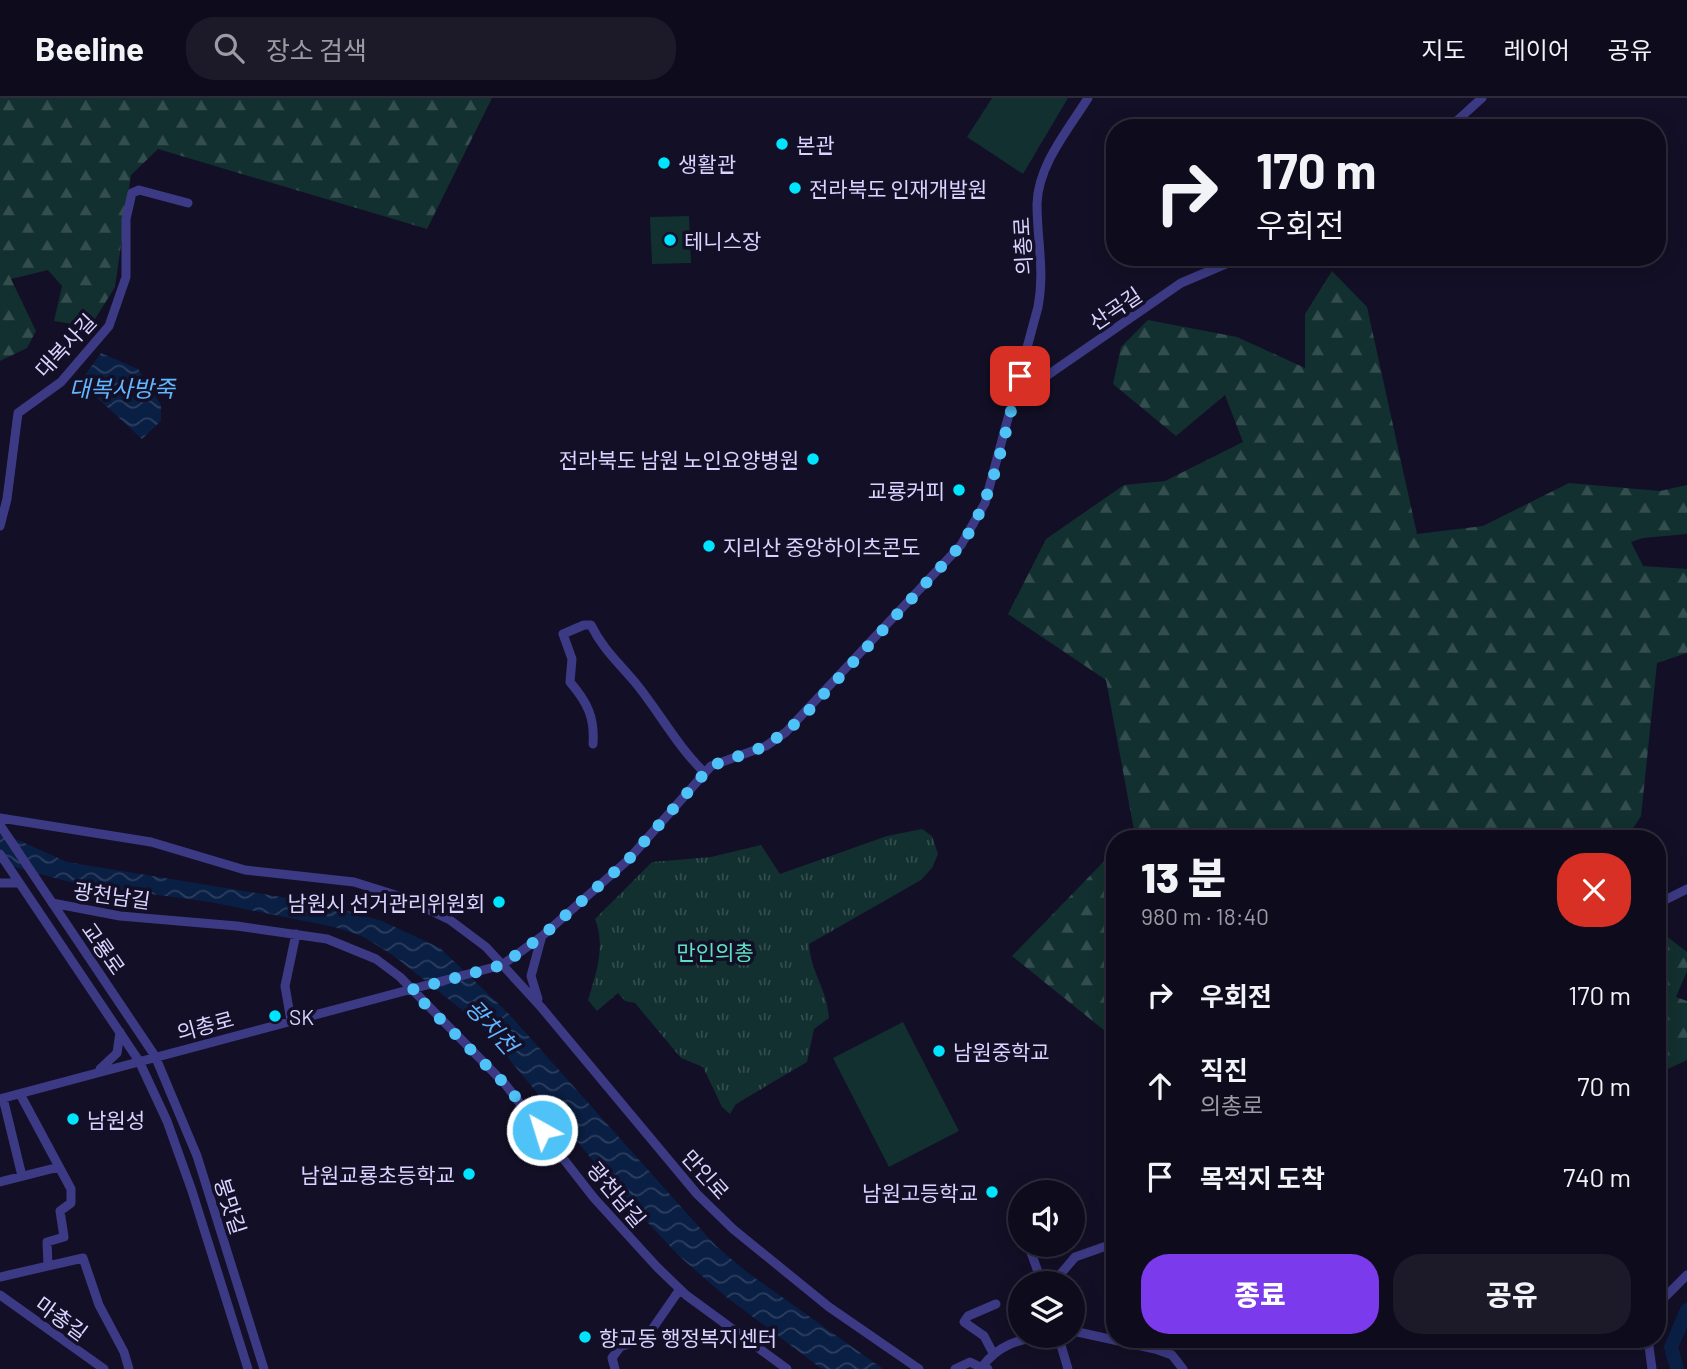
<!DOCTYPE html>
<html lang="ko">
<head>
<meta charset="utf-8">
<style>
	body { margin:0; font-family:Barlow,"Noto Sans KR",sans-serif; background:#1c1929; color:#f1f3f6; height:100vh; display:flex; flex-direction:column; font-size:26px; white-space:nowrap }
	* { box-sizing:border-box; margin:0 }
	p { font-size:23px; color:#9b9ba3 }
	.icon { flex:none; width:38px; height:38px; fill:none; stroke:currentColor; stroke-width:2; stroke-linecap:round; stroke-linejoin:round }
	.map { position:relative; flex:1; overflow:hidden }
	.drawer { position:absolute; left:1106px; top:732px; width:560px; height:518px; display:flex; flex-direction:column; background:#0e0b1c; border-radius:28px; box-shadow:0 4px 18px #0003,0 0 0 2px #2e2b3b }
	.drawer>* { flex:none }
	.hud { position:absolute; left:1106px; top:21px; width:560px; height:147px; border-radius:28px; box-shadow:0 4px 18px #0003,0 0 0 2px #2e2b3b; background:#0e0b1c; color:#f1f3f6; overflow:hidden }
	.tools { position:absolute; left:1008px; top:1082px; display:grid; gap:14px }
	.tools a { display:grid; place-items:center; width:77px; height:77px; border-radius:50%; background:#0e0b1c; box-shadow:0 4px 18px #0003,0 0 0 2px #2e2b3b; font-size:35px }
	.pin { position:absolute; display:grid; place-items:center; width:60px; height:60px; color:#fff; margin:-30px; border-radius:14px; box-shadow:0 4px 10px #0006 }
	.me { position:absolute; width:77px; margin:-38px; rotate:321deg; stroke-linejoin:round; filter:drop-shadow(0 0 5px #0008) }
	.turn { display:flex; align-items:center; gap:24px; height:147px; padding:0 35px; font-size:32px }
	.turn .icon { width:91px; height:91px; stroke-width:2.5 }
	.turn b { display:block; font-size:49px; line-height:60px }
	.round { display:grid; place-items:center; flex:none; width:74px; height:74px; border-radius:28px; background:#1c1929 }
	.headline { display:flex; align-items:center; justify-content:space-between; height:119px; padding:0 35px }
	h1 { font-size:42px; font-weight:800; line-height:52px }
	.action { display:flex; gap:14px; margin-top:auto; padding:14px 35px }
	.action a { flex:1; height:80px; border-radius:28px; background:#7c3aed; color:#fff; font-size:28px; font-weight:800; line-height:80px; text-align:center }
	.action a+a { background:#1c1929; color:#f1f3f6 }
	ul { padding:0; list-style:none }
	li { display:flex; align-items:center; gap:21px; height:91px; padding:0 35px }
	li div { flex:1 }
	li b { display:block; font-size:26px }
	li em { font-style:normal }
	header { display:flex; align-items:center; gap:42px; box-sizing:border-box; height:98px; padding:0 35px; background:#0e0b1c; border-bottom:2px solid #2e2b3b }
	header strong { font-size:33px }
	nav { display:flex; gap:38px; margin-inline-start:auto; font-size:24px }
	.search { width:490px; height:63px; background:#1c1929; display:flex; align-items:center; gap:18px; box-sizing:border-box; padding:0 24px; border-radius:28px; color:#9b9ba3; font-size:26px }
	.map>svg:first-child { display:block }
	.grass { fill:#12302f }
	.forest { fill:url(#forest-firs) }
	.park { fill:url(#park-tufts) }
	.water { fill:url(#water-waves) }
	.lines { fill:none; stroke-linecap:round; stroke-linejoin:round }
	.river { stroke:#0a1f44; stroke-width:14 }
	.minor { stroke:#3d3a85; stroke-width:9 }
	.route { stroke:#4fc3f7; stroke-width:12; stroke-dasharray:0 21.6 }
	.poi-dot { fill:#00e5ff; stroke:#130f26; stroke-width:2.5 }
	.labels { text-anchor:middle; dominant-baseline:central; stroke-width:7; stroke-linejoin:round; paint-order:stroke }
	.poi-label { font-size:21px; fill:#d9d4ff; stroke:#130f26; text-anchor:start }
	.street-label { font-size:21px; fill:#d9d4ff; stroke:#130f26 }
	.park-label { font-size:21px; fill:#5fe0c0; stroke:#130f26 }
	.water-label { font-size:23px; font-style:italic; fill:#62b6ff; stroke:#130f26 }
</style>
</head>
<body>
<header>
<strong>Beeline</strong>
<div class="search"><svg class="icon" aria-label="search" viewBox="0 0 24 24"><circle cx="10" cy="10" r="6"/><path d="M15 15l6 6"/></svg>장소 검색</div>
<nav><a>지도</a><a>레이어</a><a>공유</a></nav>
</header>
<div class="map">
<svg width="1687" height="1271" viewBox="0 0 1687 1271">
	<defs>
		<pattern id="forest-firs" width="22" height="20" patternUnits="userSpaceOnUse" patternTransform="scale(1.75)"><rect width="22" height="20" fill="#12302f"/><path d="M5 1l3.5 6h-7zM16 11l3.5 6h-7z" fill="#344d4e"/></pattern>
		<pattern id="park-tufts" width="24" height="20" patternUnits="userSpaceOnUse" patternTransform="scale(1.75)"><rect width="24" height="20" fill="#12302f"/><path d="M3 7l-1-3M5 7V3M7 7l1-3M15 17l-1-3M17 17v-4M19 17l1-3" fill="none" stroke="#344d4e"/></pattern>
		<pattern id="water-waves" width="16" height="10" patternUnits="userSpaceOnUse" patternTransform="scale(1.75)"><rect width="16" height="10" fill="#0a1f44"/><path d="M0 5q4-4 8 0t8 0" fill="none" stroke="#2d3f60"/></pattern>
	</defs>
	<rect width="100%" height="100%" fill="#130f26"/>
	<path class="grass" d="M992 0H1068L1023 76 967 39Z
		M689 118 691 165 652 166 650 119Z
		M903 924 959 1033 889 1069 833 960Z"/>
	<path class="forest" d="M0 0H492L427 131 158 51 131 77 115 189 90 229 54 223 62 188 48 172 11 181 36 233 27 250 0 263Z
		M1332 173 1367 209 1417 436 1483 428 1569 385 1660 393 1687 387V436L1643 440 1631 444 1643 468 1687 471V555L1657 565 1641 718 1627 740H1126L1134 732 1106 582 1008 516 1046 441 1124 387 1165 383 1243 344 1225 297 1176 338 1113 286 1121 249 1148 222 1237 239 1305 270V216Z
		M1115 752V941L1012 858Z
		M1657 831 1687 854V873L1676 899 1687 903V962L1657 976Z"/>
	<path class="park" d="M922 731 932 738 938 756 932 770 921 782 809 846C811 876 827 890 829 920L814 931 807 964 736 1006 730 1016 722 1009 703 969 681 960 635 905 625 903 618 895 597 913 588 902C596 876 606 848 595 821L652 764 711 759 761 747 780 776 887 738Z"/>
	<path class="water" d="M101 255 138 271 161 307V323L142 341 80 284Z
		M0 734 67 764 324 806 382 823 440 850 508 915 716 1148 747 1174 883 1271H822L725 1198 678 1157 614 1088 481 927 394 858 362 838 334 829 210 804 77 786 0 765Z"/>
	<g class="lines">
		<path class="river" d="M1677 1271 1671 1249 1687 1212"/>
		<path class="minor" d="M1449 30 1482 0
			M1013 301 1181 185 1242 159
			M0 428 7 401 18 315 61 284 109 228 126 179V121L132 95 139 92 188 105
			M593 646C595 619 587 604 570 584L572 561 563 536 584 527H591C603 552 621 567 638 588 661 617 678 649 705 675
			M0 720 151 744 245 772 354 784 402 799 450 822 486 849 541 909 697 1096 733 1131 829 1209 919 1271
			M0 727 155 958 197 1058 264 1271
			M0 756 139 963 167 1023 192 1093 248 1271
			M0 785H19
			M52 805 120 818 237 828 327 841 376 861 400 879 505 986 594 1100 657 1169 686 1197 787 1271
			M1657 814 1661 804 1687 791
			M538 901 531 878 541 841
			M291 923 285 888 296 836
			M100 971 117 955 120 934
			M20 996 71 1091V1105L60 1113 64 1139 47 1144 48 1167
			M3 1000 22 1078
			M0 1001 502 867 541 839 628 762 711 668 766 648 786 634 961 447 985 405 1038 209C1045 172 1037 143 1037 106 1038 67 1068 32 1088 0
			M0 1084 59 1069
			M1028 1146 1042 1185
			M0 1179 83 1160 99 1207 124 1254 129 1271
			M1053 1185 1075 1159 1115 1145
			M0 1197 104 1271
			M1657 1207 1687 1177
			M1073 1233 1155 1251 1172 1257 1183 1271
			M1058 1237 1068 1271
			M1648 1241 1652 1271
			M993 1255 984 1238 964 1224 968 1218 996 1206
			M615 1271 612 1260 620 1249 646 1240 680 1191
			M955 1271 970 1264 984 1271
			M988 1271 982 1269C998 1247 1018 1242 1043 1237"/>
	</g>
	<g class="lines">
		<path class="route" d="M542 1032 505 986 411 892 502 867 541 839 628 762 711 668 766 648 800 622 961 447C995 399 1004 335 1020 278"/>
	</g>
	<g class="poi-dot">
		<circle cx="782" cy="46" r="7"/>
		<circle cx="664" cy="65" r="7"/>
		<circle cx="795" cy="90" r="7"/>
		<circle cx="670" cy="142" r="7"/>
		<circle cx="813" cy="361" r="7"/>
		<circle cx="959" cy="392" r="7"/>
		<circle cx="709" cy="448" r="7"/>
		<circle cx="499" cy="804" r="7"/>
		<circle cx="275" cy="918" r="7"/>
		<circle cx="939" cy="953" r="7"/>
		<circle cx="73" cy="1021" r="7"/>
		<circle cx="469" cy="1076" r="7"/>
		<circle cx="992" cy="1094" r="7"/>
		<circle cx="585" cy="1239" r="7"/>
	</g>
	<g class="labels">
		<g class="poi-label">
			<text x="796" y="46">본관</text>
			<text x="678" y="65">생활관</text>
			<text x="809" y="90">전라북도 인재개발원</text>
			<text x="684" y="142">테니스장</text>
			<text x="799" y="361" text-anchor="end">전라북도 남원 노인요양병원</text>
			<text x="945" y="392" text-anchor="end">교룡커피</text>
			<text x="723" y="448">지리산 중앙하이츠콘도</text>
			<text x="485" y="804" text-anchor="end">남원시 선거관리위원회</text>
			<text x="289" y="918">SK</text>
			<text x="953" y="953">남원중학교</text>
			<text x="87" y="1021">남원성</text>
			<text x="455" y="1076" text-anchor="end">남원교룡초등학교</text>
			<text x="978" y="1094" text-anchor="end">남원고등학교</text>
			<text x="599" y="1239">향교동 행정복지센터</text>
		</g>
		<g class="street-label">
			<text transform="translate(1022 148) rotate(-93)">의총로</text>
			<text transform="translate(1115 210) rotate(-34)">산곡길</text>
			<text transform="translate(65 247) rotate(-47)">대복사길</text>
			<text transform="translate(112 797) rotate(8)">광천남길</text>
			<text transform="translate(104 850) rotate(55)">교룡로</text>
			<text transform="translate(205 927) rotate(-15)">의총로</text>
			<text transform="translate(706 1076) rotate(48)">만인로</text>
			<text transform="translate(617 1096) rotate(50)">광천남길</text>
			<text transform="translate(231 1108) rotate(72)">붕맛길</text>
			<text transform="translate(62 1220) rotate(36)">마총길</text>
		</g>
		<g class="park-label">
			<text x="715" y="853">만인의총</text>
		</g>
		<g class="water-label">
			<text x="122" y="290">대복사방죽</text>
			<text transform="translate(492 928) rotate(48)">광치천</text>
		</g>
	</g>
</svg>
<div class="tools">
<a><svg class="icon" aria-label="sound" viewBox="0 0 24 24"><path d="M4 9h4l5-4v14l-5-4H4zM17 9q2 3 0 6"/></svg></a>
<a><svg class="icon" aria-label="layers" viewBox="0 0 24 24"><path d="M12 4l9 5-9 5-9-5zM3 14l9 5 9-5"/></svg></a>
</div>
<div class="pin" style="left:1020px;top:278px;background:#d93025"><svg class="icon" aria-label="arrive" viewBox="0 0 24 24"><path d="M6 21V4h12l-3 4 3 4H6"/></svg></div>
<svg class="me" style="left:542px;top:1032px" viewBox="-20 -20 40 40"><circle r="17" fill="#4fc3f7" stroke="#fff" stroke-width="3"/><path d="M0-11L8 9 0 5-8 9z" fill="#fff"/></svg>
<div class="hud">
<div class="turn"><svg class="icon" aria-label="right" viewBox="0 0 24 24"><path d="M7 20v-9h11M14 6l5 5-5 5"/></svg><div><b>170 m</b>우회전</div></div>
</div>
<section class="drawer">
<div class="headline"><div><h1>13 분</h1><p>980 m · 18:40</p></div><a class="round" style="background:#d93025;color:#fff"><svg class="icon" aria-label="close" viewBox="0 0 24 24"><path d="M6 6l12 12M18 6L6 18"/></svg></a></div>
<ul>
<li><svg class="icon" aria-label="right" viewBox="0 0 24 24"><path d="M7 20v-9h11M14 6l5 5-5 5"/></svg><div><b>우회전</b></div><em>170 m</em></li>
<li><svg class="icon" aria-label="ahead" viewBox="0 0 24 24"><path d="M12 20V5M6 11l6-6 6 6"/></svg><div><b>직진</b><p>의총로</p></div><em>70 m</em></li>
<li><svg class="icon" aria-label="arrive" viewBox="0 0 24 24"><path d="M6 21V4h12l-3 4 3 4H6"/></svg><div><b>목적지 도착</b></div><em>740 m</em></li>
</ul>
<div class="action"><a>종료</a><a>공유</a></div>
</section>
</div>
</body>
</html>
